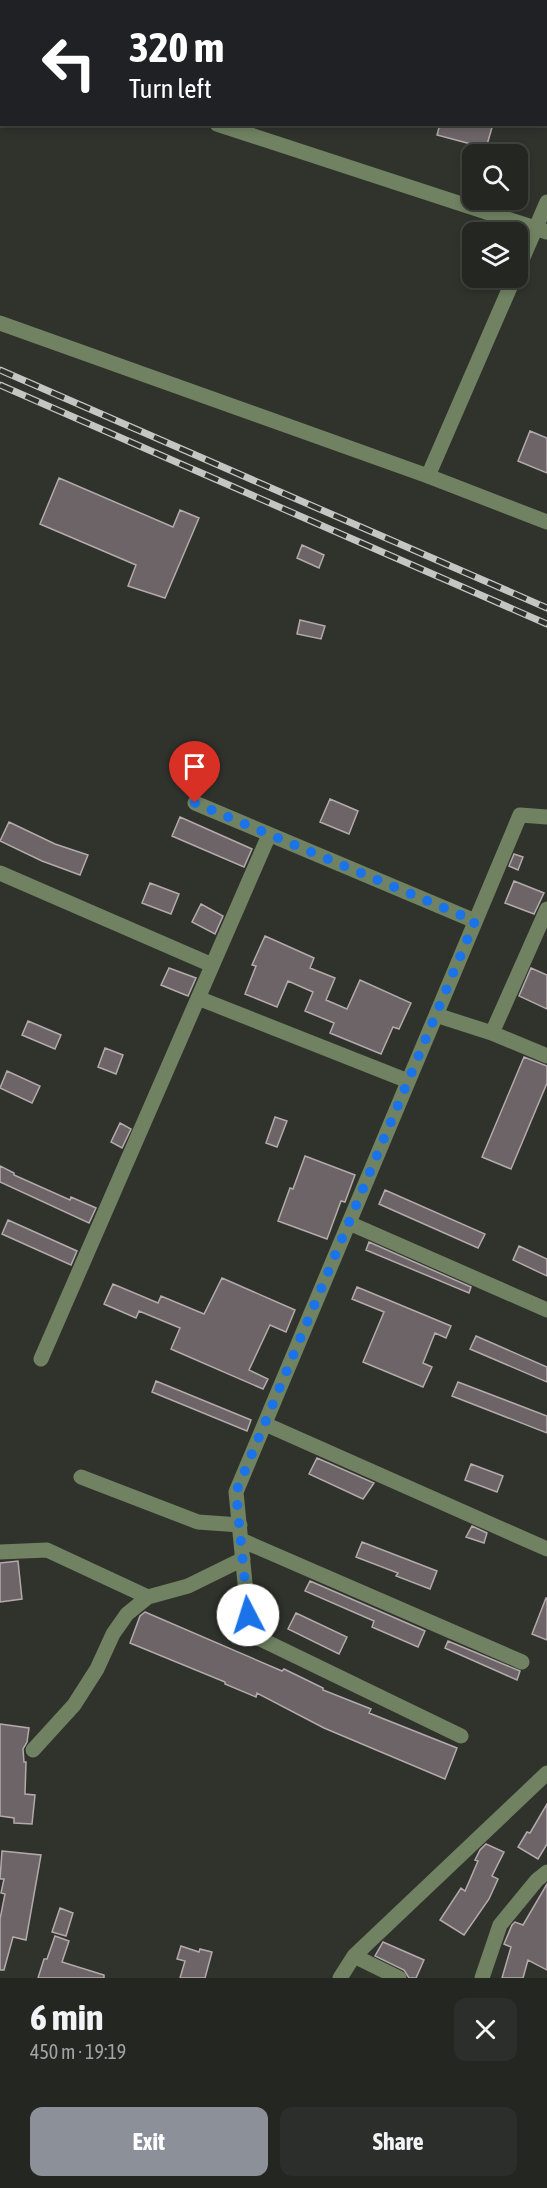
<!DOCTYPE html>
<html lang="en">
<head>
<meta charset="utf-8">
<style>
	body { margin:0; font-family:"Asap Condensed",sans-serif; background:#2b2e2a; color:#f1f3f6; height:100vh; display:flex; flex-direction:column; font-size:22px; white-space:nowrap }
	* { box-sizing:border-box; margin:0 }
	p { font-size:20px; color:#a3a5a5 }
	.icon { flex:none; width:33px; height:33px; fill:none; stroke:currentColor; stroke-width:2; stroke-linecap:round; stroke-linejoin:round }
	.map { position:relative; height:1978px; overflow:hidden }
	.side { display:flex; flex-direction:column; background:#232621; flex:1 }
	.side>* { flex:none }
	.banner { position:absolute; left:0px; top:0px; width:548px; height:126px; box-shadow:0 3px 9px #0003,0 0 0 2px #40433f; background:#202124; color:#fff; overflow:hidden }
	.fabs { position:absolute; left:462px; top:144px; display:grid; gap:12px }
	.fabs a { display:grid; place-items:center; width:66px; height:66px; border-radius:12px; background:#232621; box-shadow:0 3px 9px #0003,0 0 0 2px #40433f; font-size:30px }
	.pin { position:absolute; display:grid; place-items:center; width:51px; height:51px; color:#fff; margin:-62px -26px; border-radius:50% 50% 50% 0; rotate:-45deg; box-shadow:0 0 6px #0007 }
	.pin .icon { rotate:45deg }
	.me { position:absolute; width:66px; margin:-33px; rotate:355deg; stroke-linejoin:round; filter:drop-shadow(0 0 4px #0008) }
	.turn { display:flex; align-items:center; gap:21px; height:126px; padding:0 30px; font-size:27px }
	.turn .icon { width:78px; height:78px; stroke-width:2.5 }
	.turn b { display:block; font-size:42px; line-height:51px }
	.round { display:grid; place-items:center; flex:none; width:63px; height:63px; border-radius:12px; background:#2b2e2a }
	.headline { display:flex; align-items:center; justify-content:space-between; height:102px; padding:0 30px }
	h1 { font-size:36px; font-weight:700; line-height:45px }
	.cta { display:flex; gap:12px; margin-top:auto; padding:12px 30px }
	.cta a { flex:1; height:69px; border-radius:12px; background:#8c9099; color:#fff; font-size:24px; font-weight:700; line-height:69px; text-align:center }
	.cta a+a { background:#2b2e2a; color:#f1f3f6 }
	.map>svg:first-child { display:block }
	.building { fill:#6c6466; stroke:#b4aaad; stroke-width:1.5 }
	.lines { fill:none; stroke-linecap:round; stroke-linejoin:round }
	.minor { stroke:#708261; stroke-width:15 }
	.rail-casing { stroke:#c3c6c2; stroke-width:7 }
	.rail { stroke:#2f332c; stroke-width:4.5; stroke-dasharray:14; stroke-linecap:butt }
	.route { stroke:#1a73e8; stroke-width:10; stroke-dasharray:0 18 }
</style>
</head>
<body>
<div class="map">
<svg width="547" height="1978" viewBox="0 0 547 1978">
	<rect width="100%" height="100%" fill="#2f332c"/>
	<path class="building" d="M440 124H493L486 148 437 135Z
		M530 431 547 438V473L518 461Z
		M59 478 173 527 180 510 199 518 165 598 128 586 136 565 40 524Z
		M302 545 324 555 319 568 297 558Z
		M300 620 325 626 321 639 297 634Z
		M330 799 358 811 349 834 320 822Z
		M180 817 252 849 244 867 172 836Z
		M9 822 55 844 88 855 80 875 42 861 0 841Z
		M514 854 523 857 518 870 509 866Z
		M514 881 544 893 534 914 505 903Z
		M150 883 179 894 171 914 142 903Z
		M201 904 223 916 215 934 192 922Z
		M265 936 314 958 310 968 335 978 326 1000 347 1009 360 980 411 1003 399 1029 393 1027 381 1054 330 1033 334 1023 305 1011 313 992 288 981 277 1007 245 994 256 966 252 965Z
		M169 968 196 978 188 996 161 985Z
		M531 968 547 975V1009L519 996Z
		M28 1021 61 1035 55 1049 22 1035Z
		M105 1048 123 1055 116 1074 98 1067Z
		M524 1057 547 1066V1083L511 1169 482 1157Z
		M7 1071 40 1086 32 1103 0 1088Z
		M275 1117 287 1121 277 1147 266 1143Z
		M120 1123 131 1129 122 1148 111 1142Z
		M305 1156 355 1175 345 1202 341 1201 327 1239 278 1221 290 1188 293 1189Z
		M0 1166 14 1173V1175L70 1200 71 1197 96 1208 89 1223 0 1182Z
		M385 1190 485 1234 478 1248 379 1204Z
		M8 1220 77 1251 71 1265 2 1234Z
		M369 1242 471 1287 469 1293 366 1250Z
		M519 1246 547 1259V1276L513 1260Z
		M222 1278 295 1310 286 1332 270 1325 249 1370 268 1379 263 1389 171 1349 180 1328 139 1311 136 1318 104 1304 113 1284 158 1303 161 1296 204 1314Z
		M357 1287 451 1326 446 1338 435 1333 423 1363 432 1367 423 1387 363 1362 384 1312 352 1299Z
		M476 1336 547 1367V1382L470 1349Z
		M156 1381 251 1420 247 1431 152 1392Z
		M458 1382 547 1416V1433L452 1396Z
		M317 1458 374 1483 363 1499 309 1474Z
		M471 1464 503 1476 497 1492 465 1480Z
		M472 1526 487 1533 484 1543 466 1537Z
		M362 1542 437 1571 430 1589 396 1576 398 1573 356 1557Z
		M18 1561 22 1599 0 1602V1563Z
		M310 1581 425 1631 418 1647 372 1627 374 1621 305 1591Z
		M546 1598H547V1640L532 1634Z
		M145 1612 282 1671 284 1669 323 1688V1690L371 1709 369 1713 457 1748 445 1779 324 1728 257 1693 256 1697 225 1684V1682L130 1643 140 1616Z
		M296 1613 347 1637 339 1654 288 1629Z
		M448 1641 520 1671 517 1680 445 1648Z
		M0 1724 29 1728 27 1742 23 1749 24 1762H26L25 1794 35 1795 32 1824 14 1823V1818L0 1816Z
		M547 1804V1844L538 1859 518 1847 527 1832 530 1833Z
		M486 1844 504 1852 492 1876 498 1879 489 1899 464 1935 440 1920 461 1888 465 1891 478 1861 475 1860 480 1850Z
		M2 1851 41 1855 26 1940 13 1937 4 1970H0V1919L5 1894 1 1893 4 1879H0Z
		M547 1884V1970L528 1960 523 1978H502L511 1947 504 1944 512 1925 515 1922 523 1925Z
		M60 1908 73 1913 66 1936 52 1932Z
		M55 1936 69 1941 62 1962 104 1975V1978H38L44 1959H47Z
		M383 1942 424 1960 416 1978H409L404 1970 375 1956Z
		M181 1946 199 1952 200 1949 212 1952 205 1978H180L185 1961 177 1959Z"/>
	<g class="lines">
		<path class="minor" d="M265 0 270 2
			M0 53 2 54
			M546 91 547 92
			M217 124 547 232
			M518 269 547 202
			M0 323 428 476 547 522
			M428 476 514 278
			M195 803 475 921
			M0 873 212 965
			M547 909 492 1033 547 1056
			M198 998 408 1081
			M436 1015 492 1033
			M349 1223 547 1310
			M41 1359 269 835
			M265 1424 547 1549
			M81 1477 198 1522 240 1525
			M241 1540 522 1662
			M0 1552 47 1550 148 1597 188 1586 243 1559
			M461 1736 250 1634 236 1492 520 815 547 817
			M33 1750 74 1705 97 1669 113 1634 127 1614 148 1597
			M354 1956 399 1978
			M340 1978 354 1956 547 1773
			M482 1978 500 1925 537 1880 547 1872"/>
		<g class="rail-casing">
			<path id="rail" d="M0 370 547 608
				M0 385 547 624"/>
		</g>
		<use href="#rail" class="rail"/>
	</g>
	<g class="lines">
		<path class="route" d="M195 803 475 921 236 1492 248 1615"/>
	</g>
</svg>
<div class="fabs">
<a><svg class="icon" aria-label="search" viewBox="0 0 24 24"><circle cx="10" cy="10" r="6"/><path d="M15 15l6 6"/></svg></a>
<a><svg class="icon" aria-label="layers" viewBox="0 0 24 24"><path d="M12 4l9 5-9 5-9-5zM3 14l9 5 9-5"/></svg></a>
</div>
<div class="pin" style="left:195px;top:803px;background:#d93025"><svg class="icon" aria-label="arrive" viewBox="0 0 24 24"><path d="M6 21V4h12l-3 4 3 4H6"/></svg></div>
<svg class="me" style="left:248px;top:1615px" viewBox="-20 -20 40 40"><circle r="19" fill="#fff"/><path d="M0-13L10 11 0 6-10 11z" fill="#1a73e8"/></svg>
<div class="banner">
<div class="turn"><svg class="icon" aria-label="left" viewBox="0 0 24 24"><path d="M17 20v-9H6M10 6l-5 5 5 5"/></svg><div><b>320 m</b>Turn left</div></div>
</div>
</div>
<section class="side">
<div class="headline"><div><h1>6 min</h1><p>450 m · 19:19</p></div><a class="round"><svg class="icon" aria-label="close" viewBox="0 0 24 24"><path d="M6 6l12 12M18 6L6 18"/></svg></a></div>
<div class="cta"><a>Exit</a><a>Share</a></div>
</section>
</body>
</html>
